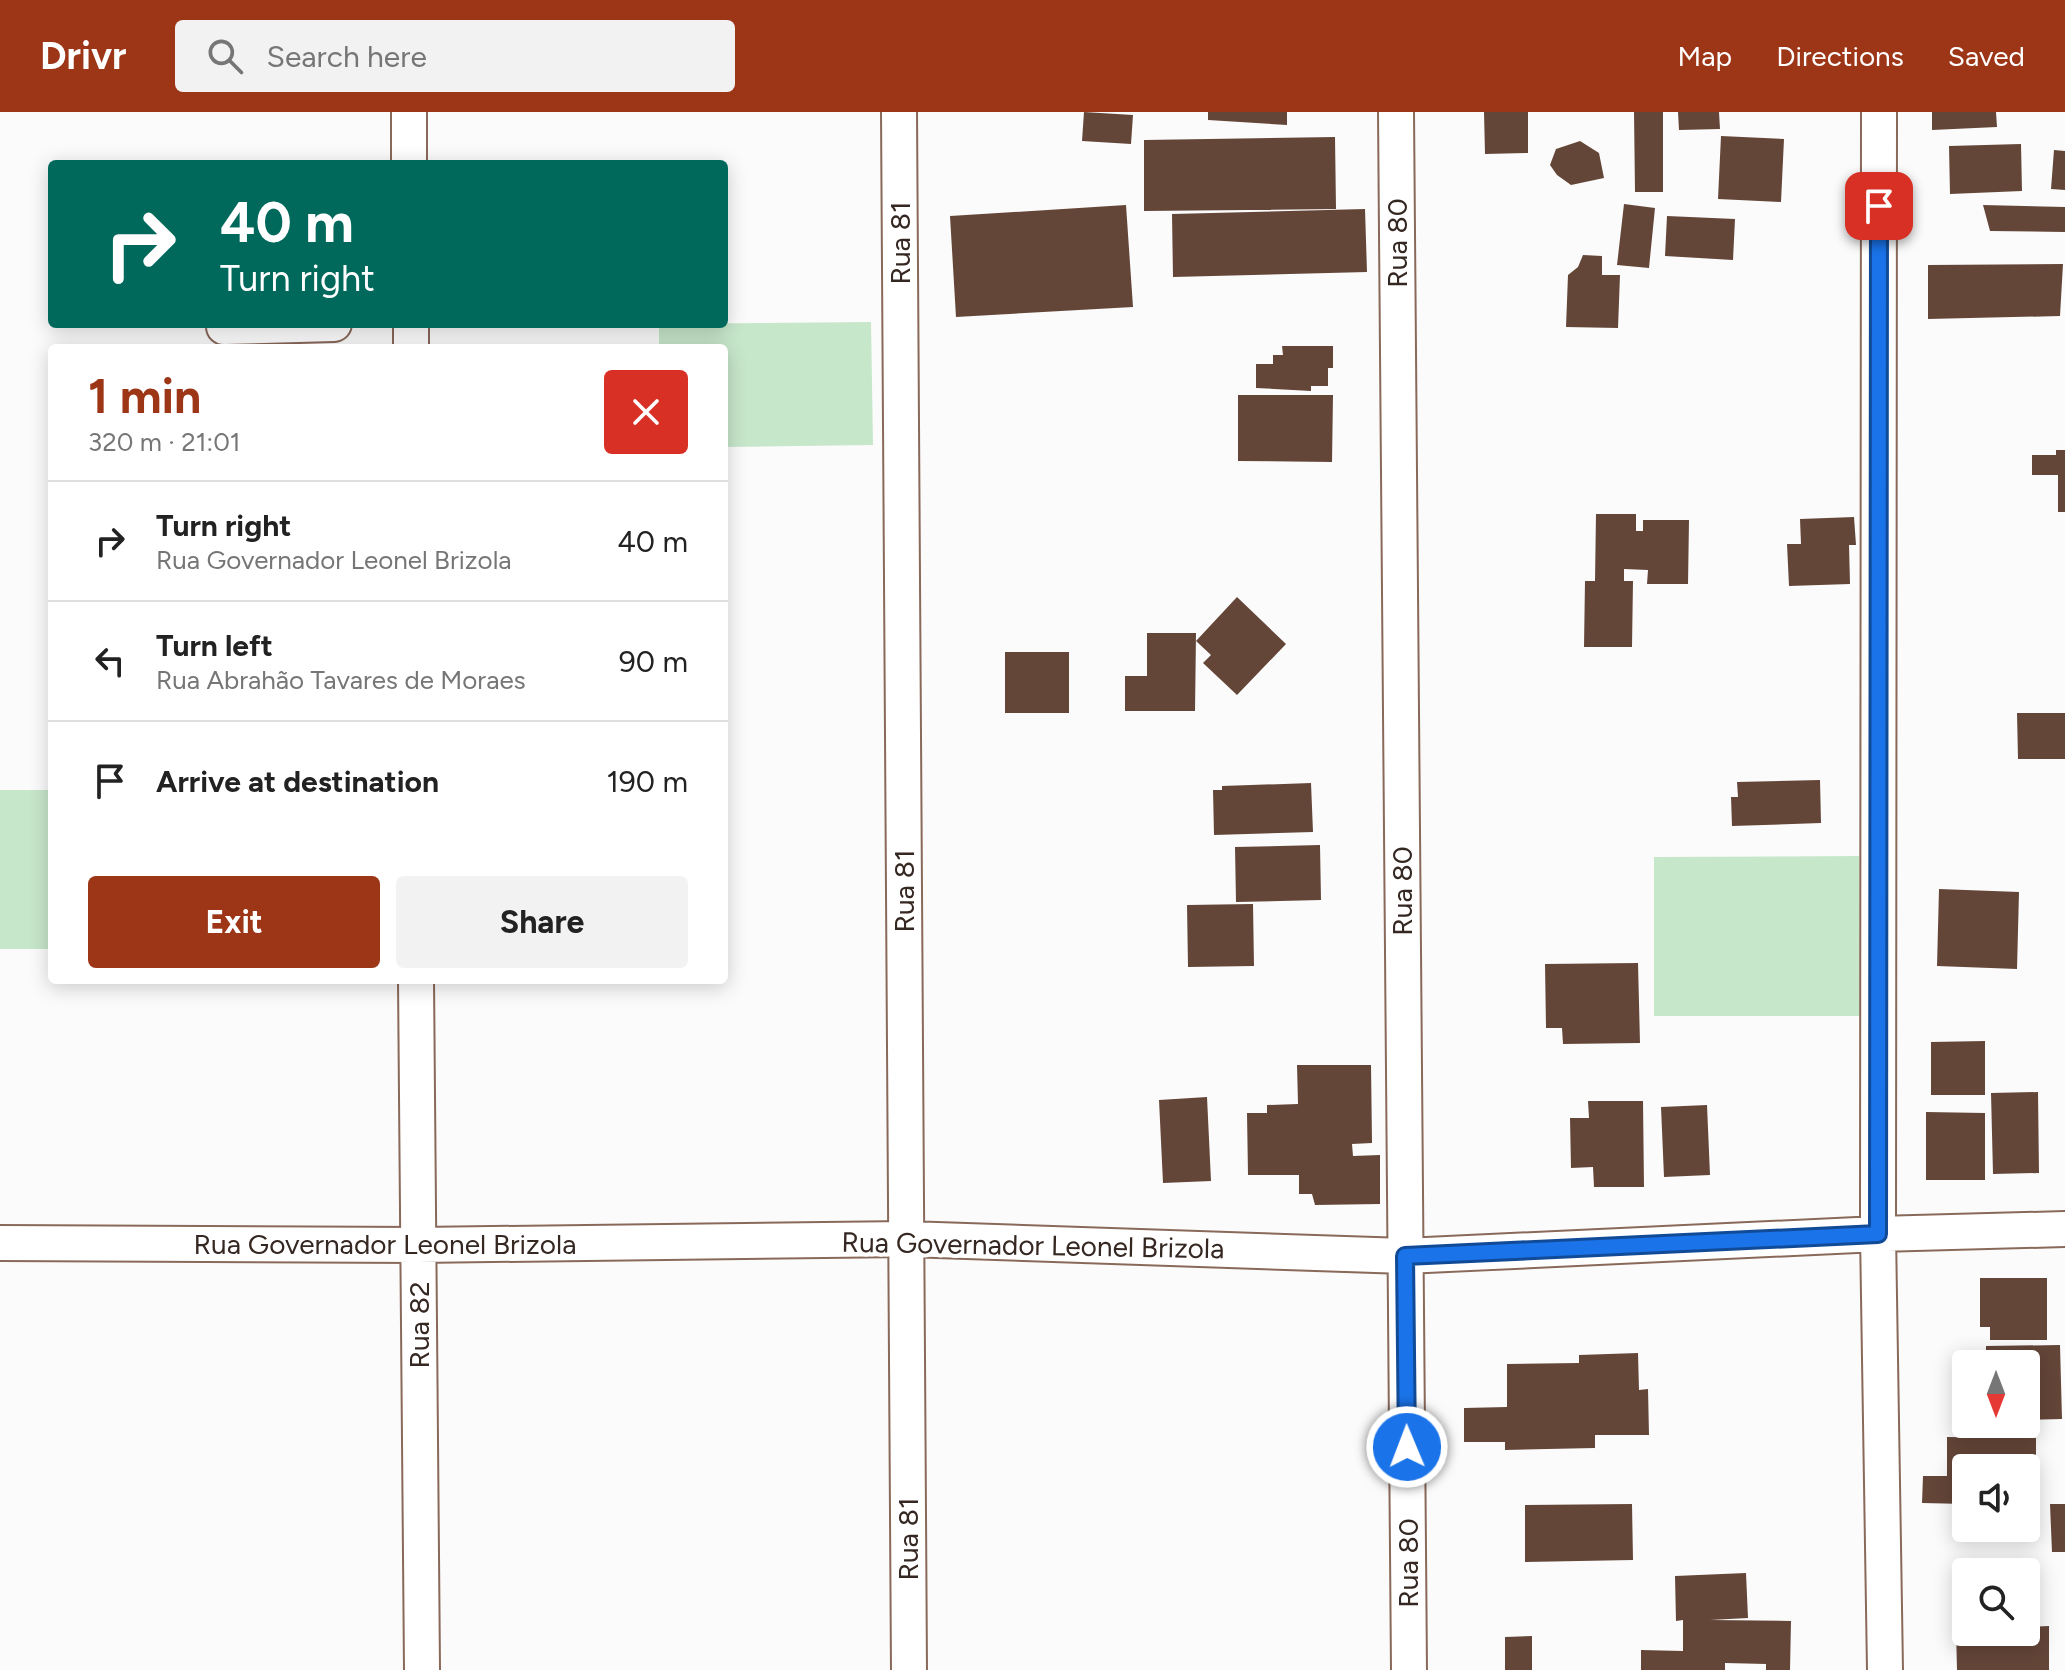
<!DOCTYPE html>
<html lang="en">
<head>
<meta charset="utf-8">
<style>
	body { margin:0; font-family:Figtree,sans-serif; background:#f2f2f2; color:#222; height:100vh; display:flex; flex-direction:column; font-size:30px; white-space:nowrap }
	* { box-sizing:border-box; margin:0 }
	p { font-size:26px; color:#767676 }
	.icon { flex:none; width:44px; height:44px; fill:none; stroke:currentColor; stroke-width:2; stroke-linecap:round; stroke-linejoin:round }
	.map { position:relative; flex:1; overflow:hidden }
	.side { position:absolute; left:48px; top:232px; width:680px; height:640px; display:flex; flex-direction:column; background:#fff; border-radius:8px; box-shadow:0 4px 20px #0003 }
	.side>* { flex:none }
	.hud { position:absolute; left:48px; top:48px; width:680px; height:168px; border-radius:8px; box-shadow:0 4px 20px #0003; background:#00695c; color:#fff; overflow:hidden }
	.needle { width:52px; rotate:180deg }
	.buttons { position:absolute; left:1952px; top:1238px; display:grid; gap:16px }
	.buttons a { display:grid; place-items:center; width:88px; height:88px; border-radius:8px; background:#fff; box-shadow:0 4px 20px #0003; font-size:40px }
	.pin { position:absolute; display:grid; place-items:center; width:68px; height:68px; color:#fff; margin:-34px; border-radius:16px; box-shadow:0 4px 12px #0006 }
	.me { position:absolute; width:88px; margin:-44px; rotate:359deg; stroke-linejoin:round; filter:drop-shadow(0 0 6px #0008) }
	.turn { display:flex; align-items:center; gap:28px; height:168px; padding:0 40px; font-size:36px }
	.turn .icon { width:104px; height:104px; stroke-width:2.5 }
	.turn b { display:block; font-size:56px; line-height:68px }
	.round { display:grid; place-items:center; flex:none; width:84px; height:84px; border-radius:8px; background:#f2f2f2 }
	.summary { display:flex; align-items:center; justify-content:space-between; height:136px; padding:0 40px }
	h1 { font-size:48px; font-weight:700; line-height:60px; color:#9d3517 }
	.cta { display:flex; gap:16px; margin-top:auto; padding:16px 40px }
	.cta a { flex:1; height:92px; border-radius:8px; background:#9d3517; color:#fff; font-size:32px; font-weight:700; line-height:92px; text-align:center }
	.cta a+a { background:#f2f2f2; color:#222 }
	ul { padding:0; list-style:none }
	li { display:flex; align-items:center; gap:24px; height:120px; padding:0 40px; border-top:2px solid #e0e0e0 }
	li div { flex:1 }
	li b { display:block; font-size:30px }
	li em { font-style:normal }
	header { display:flex; align-items:center; gap:48px; box-sizing:border-box; height:112px; padding:0 40px; background:#9d3517; color:#fff }
	header strong { font-size:38px }
	nav { display:flex; gap:44px; margin-inline-start:auto; font-size:28px }
	.search { width:560px; height:72px; background:#f2f2f2; display:flex; align-items:center; gap:20px; box-sizing:border-box; padding:0 28px; border-radius:8px; color:#767676; font-size:30px }
	.map>svg:first-child { display:block }
	.green { fill:#c7e7cb }
	.building { fill:#644638 }
	.lines { fill:none; stroke-linecap:round; stroke-linejoin:round }
	.minor-casing { stroke:#89695a; stroke-width:38 }
	.minor { stroke:#fff; stroke-width:34 }
	.route-casing { stroke:#114b97; stroke-width:20 }
	.route { stroke:#1a73e8; stroke-width:14 }
	.labels { text-anchor:middle; dominant-baseline:central; stroke-width:8; stroke-linejoin:round; paint-order:stroke }
	.street-label { font-size:28px; fill:#352721; stroke:#fff }
</style>
</head>
<body>
<header>
<strong>Drivr</strong>
<div class="search"><svg class="icon" aria-label="search" viewBox="0 0 24 24"><circle cx="10" cy="10" r="6"/><path d="M15 15l6 6"/></svg>Search here</div>
<nav><a>Map</a><a>Directions</a><a>Saved</a></nav>
</header>
<div class="map">
<svg width="2065" height="1558" viewBox="0 0 2065 1558">
	<rect width="100%" height="100%" fill="#fbfbfb"/>
	<path class="green" d="M871 210 873 333 724 335V236H659V212Z
		M0 678H52V837H0Z
		M1859 744 1860 904H1654V745Z"/>
	<path class="building" d="M1084 0 1133 3 1131 32 1082 29Z
		M1208 0H1287V13L1208 8Z
		M1484 0H1528V41L1485 42Z
		M1634 0H1663V80H1635Z
		M1678 0H1719L1720 17 1679 18Z
		M1932 0H1996L1997 15 1932 18Z
		M1721 24 1784 27 1781 90 1718 87Z
		M1335 25 1336 97 1144 99V28Z
		M1580 29 1599 41 1604 66 1571 73 1557 63 1550 53 1556 37Z
		M2021 32 2022 79 1950 82 1949 34Z
		M2054 38 2065 39V78L2051 77Z
		M1624 92 1655 96 1649 156 1617 153Z
		M1126 93 1133 195 956 205 950 104Z
		M1983 93 2065 95V120L1990 119Z
		M1365 97 1367 160 1173 165 1172 102Z
		M1667 104 1735 107 1733 148 1665 144Z
		M1583 143 1602 144V163H1620L1618 216 1566 215 1568 163 1578 155Z
		M2063 152 2060 204 1928 207V153Z
		M1282 234H1333V256H1328V274H1311V279L1256 276V252H1273V243H1283Z
		M1238 283H1333L1332 350 1238 349Z
		M2056 338H2065V400H2058V363H2032V343H2056Z
		M1596 402H1636V419H1643V408H1689L1688 472H1647L1648 458 1624 457V469H1633L1632 535H1584L1585 469H1595Z
		M1854 405 1856 433H1849L1850 472 1789 474 1787 432H1801L1800 407Z
		M1237 485 1286 532 1237 583 1203 551 1211 543 1196 529Z
		M1147 521H1196L1195 599H1125V564H1147Z
		M1005 540H1069V601H1005Z
		M2017 601H2065V647H2018Z
		M1820 668 1821 711 1732 714 1731 685H1738L1737 670Z
		M1311 671 1313 720 1214 723 1213 678H1222V674Z
		M1320 733 1321 788 1236 790 1235 735Z
		M1939 777 2019 780 2017 857 1937 854Z
		M1253 792 1254 854 1188 855 1187 793Z
		M1638 851 1640 931 1563 932 1562 916H1546L1545 852Z
		M1985 929V983H1931V930Z
		M1297 953H1371L1372 1031 1352 1032 1353 1044 1380 1043V1092L1315 1093 1312 1082H1299V1063H1248L1247 1001H1267V993L1298 992Z
		M2038 980 2039 1061 1993 1062 1991 981Z
		M1207 985 1211 1069 1163 1071 1159 988Z
		M1588 989H1643L1644 1075H1594L1593 1055 1571 1056 1570 1006H1589Z
		M1707 993 1710 1063 1664 1065 1661 995Z
		M1926 1000 1985 1001V1068H1926Z
		M1980 1166H2047V1228H1990V1215H1980Z
		M2060 1233 2062 1307 2026 1308V1252H1986V1234Z
		M1638 1241 1639 1278 1648 1277 1649 1323H1595V1336L1505 1338V1330H1464V1296L1507 1295V1252L1579 1251V1243Z
		M1947 1325 2036 1326V1392H2026V1356H1966V1392L1922 1391 1923 1364H1947Z
		M1632 1392 1633 1448 1525 1450V1393Z
		M2050 1392H2065V1440H2052Z
		M1746 1461 1748 1506 1710 1508 1791 1509 1790 1558H1766V1552L1725 1551V1558H1641V1538L1683 1539V1508L1676 1509 1675 1464Z
		M2049 1514V1558H1957L1956 1516H1966V1520H2026V1515Z
		M1532 1524V1558H1505V1525Z"/>
	<g class="lines">
		<g class="minor-casing">
			<path id="minor" d="M409 0V52
				M899 0 909 1558
				M1396 0 1409 1558
				M1879 0 1878 1122 1885 1558
				M411 212V236
				M224 215 334 212
				M416 868 422 1558
				M0 1131 418 1133 907 1127 1405 1144 1878 1122 2065 1117"/>
		</g>
		<use href="#minor" class="minor"/>
	</g>
	<g class="lines">
		<g class="route-casing">
			<path id="route" d="M1407 1335 1405 1144 1878 1122 1879 94"/>
		</g>
		<use href="#route" class="route"/>
	</g>
	<g class="labels">
		<g class="street-label">
			<text transform="translate(900 131) rotate(-90)">Rua 81</text>
			<text transform="translate(1397 131) rotate(-90)">Rua 80</text>
			<text transform="translate(904 779) rotate(-90)">Rua 81</text>
			<text transform="translate(1402 779) rotate(-90)">Rua 80</text>
			<text x="385" y="1132">Rua Governador Leonel Brizola</text>
			<text transform="translate(1033 1133) rotate(1)">Rua Governador Leonel Brizola</text>
			<text transform="translate(419 1213) rotate(-90)">Rua 82</text>
			<text transform="translate(908 1427) rotate(-90)">Rua 81</text>
			<text transform="translate(1408 1451) rotate(-90)">Rua 80</text>
		</g>
	</g>
</svg>
<div class="buttons">
<a><svg class="needle" viewBox="-14 -14 28 28"><path d="M0-13l5 13h-10z" fill="#e53935"/><path d="M0 13l5-13h-10z" fill="#767676"/></svg></a>
<a><svg class="icon" aria-label="sound" viewBox="0 0 24 24"><path d="M4 9h4l5-4v14l-5-4H4zM17 9q2 3 0 6"/></svg></a>
<a><svg class="icon" aria-label="search" viewBox="0 0 24 24"><circle cx="10" cy="10" r="6"/><path d="M15 15l6 6"/></svg></a>
</div>
<div class="pin" style="left:1879px;top:94px;background:#d93025"><svg class="icon" aria-label="arrive" viewBox="0 0 24 24"><path d="M6 21V4h12l-3 4 3 4H6"/></svg></div>
<svg class="me" style="left:1407px;top:1335px" viewBox="-20 -20 40 40"><circle r="17" fill="#1a73e8" stroke="#fff" stroke-width="3"/><path d="M0-11L8 9 0 5-8 9z" fill="#fff"/></svg>
<div class="hud">
<div class="turn"><svg class="icon" aria-label="right" viewBox="0 0 24 24"><path d="M7 20v-9h11M14 6l5 5-5 5"/></svg><div><b>40 m</b>Turn right</div></div>
</div>
<section class="side">
<div class="summary"><div><h1>1 min</h1><p>320 m · 21:01</p></div><a class="round" style="background:#d93025;color:#fff"><svg class="icon" aria-label="close" viewBox="0 0 24 24"><path d="M6 6l12 12M18 6L6 18"/></svg></a></div>
<ul>
<li><svg class="icon" aria-label="right" viewBox="0 0 24 24"><path d="M7 20v-9h11M14 6l5 5-5 5"/></svg><div><b>Turn right</b><p>Rua Governador Leonel Brizola</p></div><em>40 m</em></li>
<li><svg class="icon" aria-label="left" viewBox="0 0 24 24"><path d="M17 20v-9H6M10 6l-5 5 5 5"/></svg><div><b>Turn left</b><p>Rua Abrahão Tavares de Moraes</p></div><em>90 m</em></li>
<li><svg class="icon" aria-label="arrive" viewBox="0 0 24 24"><path d="M6 21V4h12l-3 4 3 4H6"/></svg><div><b>Arrive at destination</b></div><em>190 m</em></li>
</ul>
<div class="cta"><a>Exit</a><a>Share</a></div>
</section>
</div>
</body>
</html>
